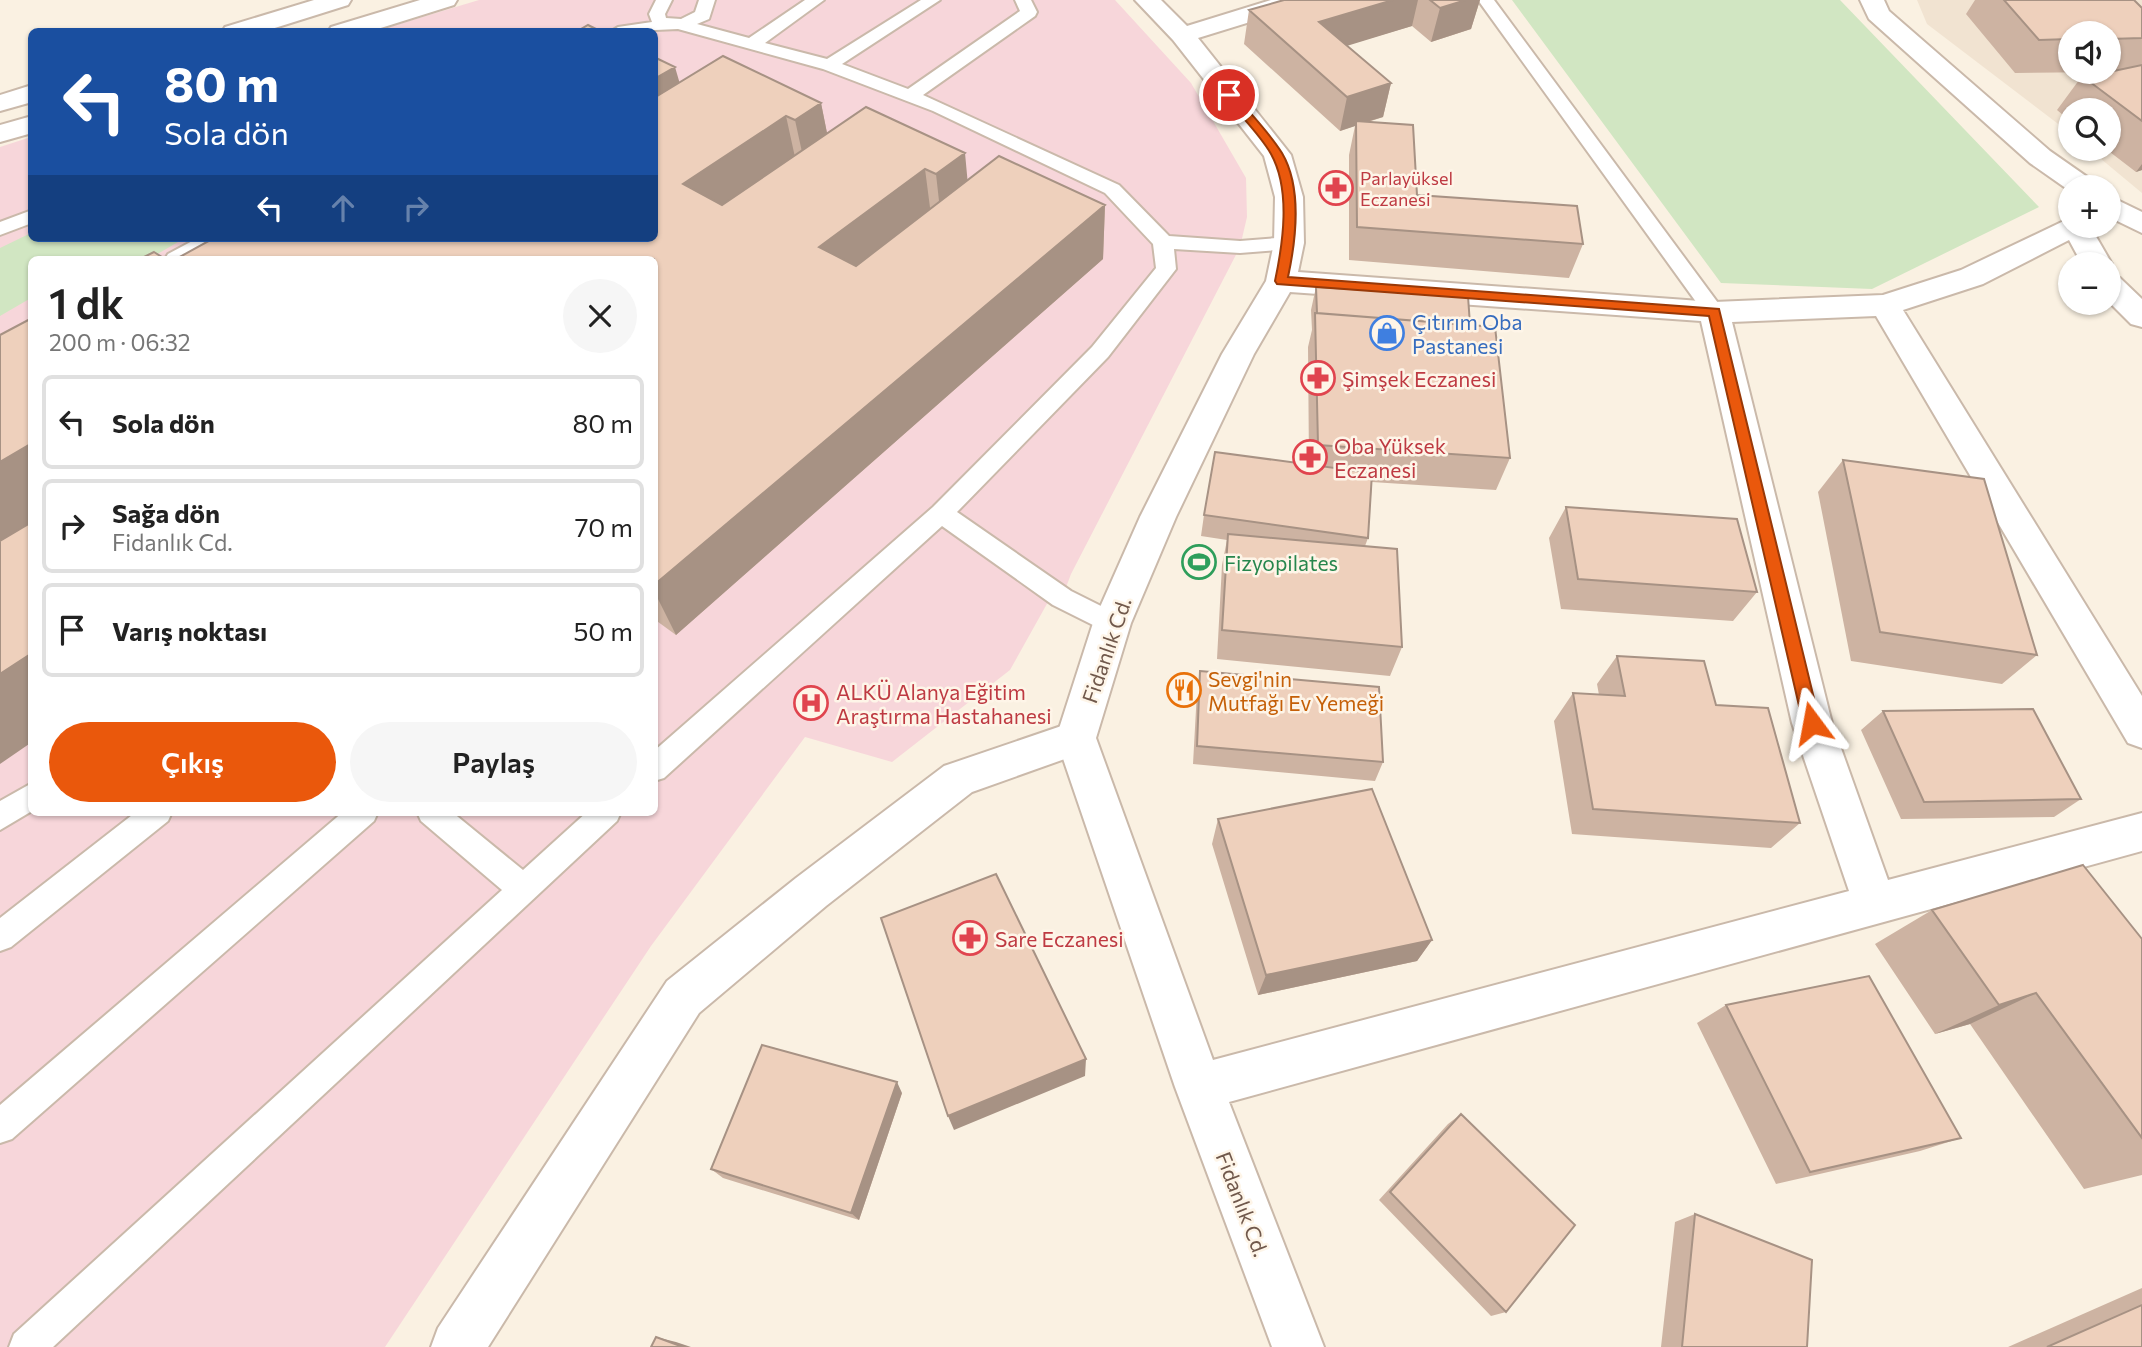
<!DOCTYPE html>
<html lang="tr">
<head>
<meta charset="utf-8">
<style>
	body { margin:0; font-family:Commissioner,sans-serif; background:#f6f6f6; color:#222; height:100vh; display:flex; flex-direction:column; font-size:26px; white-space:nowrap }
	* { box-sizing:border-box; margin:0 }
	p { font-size:23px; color:#767676 }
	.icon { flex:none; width:38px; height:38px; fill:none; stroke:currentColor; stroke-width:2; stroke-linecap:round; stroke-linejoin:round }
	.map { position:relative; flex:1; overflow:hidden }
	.sheet { position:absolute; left:28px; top:256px; width:630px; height:560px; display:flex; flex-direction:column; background:#fff; border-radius:10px; box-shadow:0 2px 5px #0004 }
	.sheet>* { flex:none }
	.hud { position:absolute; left:28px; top:28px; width:630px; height:214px; border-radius:10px; box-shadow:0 2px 5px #0004; background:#1a4fa0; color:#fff; overflow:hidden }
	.fabs { position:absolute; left:2058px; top:21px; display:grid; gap:14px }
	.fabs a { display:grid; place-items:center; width:63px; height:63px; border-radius:50%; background:#fff; box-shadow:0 2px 5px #0004; font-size:35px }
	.pin { position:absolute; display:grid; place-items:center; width:60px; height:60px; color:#fff; margin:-30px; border:4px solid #fff; border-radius:50%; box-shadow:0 2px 7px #0007 }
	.me { position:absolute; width:77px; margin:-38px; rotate:347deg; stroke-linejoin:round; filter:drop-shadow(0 0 5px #0008) }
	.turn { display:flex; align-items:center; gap:24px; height:147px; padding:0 21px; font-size:32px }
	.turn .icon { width:91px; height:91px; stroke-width:2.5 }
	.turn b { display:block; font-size:49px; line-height:60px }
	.lanes { display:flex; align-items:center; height:66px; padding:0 21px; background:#0003; justify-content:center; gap:35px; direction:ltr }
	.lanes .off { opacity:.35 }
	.round { display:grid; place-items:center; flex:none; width:74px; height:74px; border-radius:37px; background:#f6f6f6 }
	.headline { display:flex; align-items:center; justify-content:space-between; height:119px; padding:0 21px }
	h1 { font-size:42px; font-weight:600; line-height:52px }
	.cta { display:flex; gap:14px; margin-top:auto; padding:14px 21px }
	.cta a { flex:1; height:80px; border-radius:42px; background:#ea580c; color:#fff; font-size:28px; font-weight:600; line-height:80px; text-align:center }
	.cta a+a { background:#f6f6f6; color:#222 }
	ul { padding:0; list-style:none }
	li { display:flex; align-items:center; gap:21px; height:94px; margin:0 14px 10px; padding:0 7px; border:4px solid #e0e0e0; border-radius:10px }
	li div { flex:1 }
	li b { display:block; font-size:26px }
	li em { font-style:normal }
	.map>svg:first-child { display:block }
	.residential { fill:#f1e3d1; fill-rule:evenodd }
	.medical { fill:#f7d6da; fill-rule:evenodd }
	.green { fill:#d1e6c2 }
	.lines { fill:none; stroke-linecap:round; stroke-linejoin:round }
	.service-casing { stroke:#cab9aa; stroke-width:4 }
	.minor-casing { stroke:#cab9aa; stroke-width:4 }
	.tertiary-casing { stroke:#cab9aa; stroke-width:4 }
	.service { fill:#fff; fill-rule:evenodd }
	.minor { fill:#fff; fill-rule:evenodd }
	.tertiary { fill:#fff; fill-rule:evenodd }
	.wall { fill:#cdb3a2; fill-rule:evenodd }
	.shaded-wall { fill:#a79284 }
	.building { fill:#eed0bc; stroke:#a79284; stroke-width:2 }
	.route { fill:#ea580c; stroke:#983908; stroke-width:2 }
	.labels { text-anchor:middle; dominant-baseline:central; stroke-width:5; stroke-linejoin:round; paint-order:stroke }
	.far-health-label { font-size:18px; fill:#be3a42; stroke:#fef5e8; text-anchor:start }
	.shop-label { font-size:21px; fill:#366cbe; stroke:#fef5e8; text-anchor:start }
	.health-label { font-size:21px; fill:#be3a42; stroke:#fef5e8; text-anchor:start }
	.leisure-label { font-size:21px; fill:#27864d; stroke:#fef5e8; text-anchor:start }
	.street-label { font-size:21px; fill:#70584b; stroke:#fef5e8 }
	.food-label { font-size:21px; fill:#c56008; stroke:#fef5e8; text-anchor:start }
</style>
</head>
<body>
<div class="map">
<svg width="2142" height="1347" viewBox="0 0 2142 1347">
	<rect width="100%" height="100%" fill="#faf1e2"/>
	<path class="residential" d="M1917 0H2142V193L2089 149H2109V110H2070V133L1927 24ZM2070 33H2109V72H2070Z"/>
	<path class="medical" d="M479 0H1115L1191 83 1246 178 1247 217 1240 247 1071 574 1062 598 1053 593 1010 670 892 762 805 737 651 946 385 1347H0V147L31 137 32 238H654V32L376 31ZM32 259H654V812H32Z"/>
	<path class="green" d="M1512 0H1840L2039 207 1872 289 1721 283Z
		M31 233 32 238H185L154 256 140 259H32L31 298 0 316V248Z"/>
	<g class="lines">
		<g class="service-casing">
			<path id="service" d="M656 0H672L665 14 666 18 681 19 695 12 699 0H715L709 19 697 24 749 38 805 0H824L765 43 827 59 921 0H940L842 64 908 89 1020 11 1015 0H1031L1037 12 1035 16 923 95 1119 185 1169 236 1240 241 1289 237 1296 238 1299 243 1296 248 1289 249 1240 253 1174 249 1176 269 1108 357 957 512 1071 591 1121 616 1125 623 1121 630 1112 633 1103 630 1053 605 942 526 664 778 654 781V751L933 507 1092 347 1156 268 1153 244 1105 193 933 111 823 69 678 29 610 32 618 27 652 22 649 14Z
				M1478 0H1494L1721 307 1724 312 1721 317H1707Z
				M32 210V223L0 235V222Z
				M198 238H223L220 242 190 259H165L168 254Z
				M32 783V811L0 830V801Z
				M136 812H172L168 821 11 947 0 951V918Z
				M343 812H378L374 821 12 1139 0 1143V1105Z
				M417 812H452L523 870 587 812H621L617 821 53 1347H9L14 1334 502 890 421 821Z"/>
		</g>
		<g class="minor-casing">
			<path id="minor" d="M314 0H351L348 5 262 32H222L225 27Z
				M420 0H457L454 5 368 32H328L331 27Z
				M1135 0H1161L1187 26 1271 0H1308L1305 5 1198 38 1291 155 1303 197 1304 243 1298 272 1714 302 1883 295 1961 270 2070 218V226H2090L2112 264 2109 269V264H2082L2069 240 1983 284 1903 310 2142 696V748L2128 743 1876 316 1732 322 1832 723 1888 880 2142 813V851L1229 1102 1324 1347H1272L1175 1087 1056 738 1093 623 1140 517 1222 354 1266 281 1274 243 1275 197 1264 156 1173 40ZM1290 292 1701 321 1792 723 1849 891 1213 1060 1096 738 1131 623 1176 517 1254 354Z
				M1860 0H1884L1889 11 2050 151 2093 181 2097 187H2070V191L2030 163 1869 19Z
				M32 85V102L0 111V95Z
				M32 116V133L0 142V125Z
				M2109 196 2142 212V233L2109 217Z
				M2109 275 2120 278 2142 299V327L2131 324 2109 302Z"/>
		</g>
		<g class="tertiary-casing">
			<path id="tertiary" d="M1076 721 1090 726 1096 738 1090 750 972 792 826 906 699 1013 488 1347H431L438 1328 667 981 796 878 944 766Z"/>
		</g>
		<use href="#service" class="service"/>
		<use href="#minor" class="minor"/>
		<use href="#tertiary" class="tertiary"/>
	</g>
	<path class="wall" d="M1284 0H1480L1471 29 1431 42 1412 26 1347 45 1391 83 1383 117 1368 122 1417 195 1583 244 1569 278 1349 260V155L1355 126 1340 131 1244 44 1249 10Z
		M1975 0H2134L2142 8V170L2136 172 2106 149H2109V110H2070V121L2057 110 2082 76 2105 72 2015 73 1966 14ZM2070 33H2109V72H2070Z
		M680 82 821 103 827 133 967 181 1105 205 1103 259 676 635 654 619V238Z
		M1316 287 1470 325 1510 458 1496 490 1372 482 1368 538 1365 546 1402 647 1390 676 1217 659 1222 565 1227 540 1201 536 1204 515 1309 465 1308 347 1312 330 1311 310Z
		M1843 460 2037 655 2002 684 1851 661 1818 492Z
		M1566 507 1757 592 1733 621 1561 609 1549 538Z
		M1617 656 1716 705 1800 823 1771 848 1572 834 1554 721 1573 693 1599 695 1597 684Z
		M1200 671 1383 762 1375 781 1193 764 1197 691Z
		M1883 711 2081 799 2054 817 1901 819 1861 730Z
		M1218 819 1432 940 1417 961 1258 995 1212 844Z
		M1932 910 2142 939V1175L2084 1189 1970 1024 1935 1034 1875 944Z
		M1726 1005 1961 1138 1920 1151 1776 1184 1697 1023Z
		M902 1093 859 1220 723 1178 711 1169Z
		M1461 1114 1506 1312 1491 1316 1379 1200 1448 1124Z
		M1695 1214 1807 1347H1661L1675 1222Z
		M2142 1288V1347H2008Z"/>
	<path class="shaded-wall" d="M1393 0H1418L1412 26 1314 56 1319 22Z
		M1466 0H1480L1471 29 1431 42 1440 8Z
		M675 67 691 122 654 107V79Z
		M1391 83 1383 117 1356 125V121L1355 126 1340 131 1347 97Z
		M821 103 832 158 807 175 795 120Z
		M786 116 798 171 700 238 683 184Z
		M965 153 970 207 942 228 936 174Z
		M2142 164V170L2136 172Z
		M925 169 932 223 831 301 819 247Z
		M1105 205 1103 259 676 635 654 591V585Z
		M32 443V528L0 548V462Z
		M32 653V742L0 764V674Z
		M1432 940 1417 961 1258 995 1266 975Z
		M2036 993 1970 1024 1935 1034 1999 1005Z
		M1086 1059 1085 1076 954 1130 948 1116Z
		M897 1082 902 1093 859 1220 851 1213Z
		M656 1337 676 1342 691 1347H683Z"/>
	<path class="building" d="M1284 0H1393L1319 22 1391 83 1347 97 1249 10Z
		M1430 0H1466L1440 8Z
		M2004 0H2134L2142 8V38L2109 39V33H2070V39L2039 40Z
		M588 25 602 32H576Z
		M723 56 821 103 795 120 786 116 683 184 722 205 866 107 965 153 936 174 925 169 819 247 856 266 999 156 1105 205 654 585V259H176L214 238H654V98Z
		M654 57 675 67 654 79Z
		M2142 65V121L2082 76 2109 72Z
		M1356 121 1413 125 1417 195 1577 206 1583 244 1357 227Z
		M154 252 165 259H140Z
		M1316 287 1468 296 1470 325 1317 313Z
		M1315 313 1495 327 1510 458 1318 445Z
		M32 318V443L0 462V335Z
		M1215 452 1372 473 1368 538 1204 515Z
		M1843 460 1984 479 2037 655 1880 632Z
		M1566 507 1737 519 1757 592 1578 579Z
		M32 522V653L0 674V541Z
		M1228 534 1397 549 1402 647 1222 630Z
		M1617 656 1704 661 1716 705 1768 708 1800 823 1593 809 1573 693 1625 696Z
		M1200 671 1379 687 1383 762 1197 746Z
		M2033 709 2081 799 1924 802 1883 711Z
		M1372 789 1432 940 1266 975 1218 819Z
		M2083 865 2142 939V1138L2036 993 1999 1005 1932 910Z
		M996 874 1086 1059 948 1116 881 918Z
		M1869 976 1961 1138 1810 1172 1726 1005Z
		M762 1045 897 1082 851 1213 711 1169Z
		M1461 1114 1575 1225 1506 1312 1390 1192Z
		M1695 1214 1812 1260 1807 1347H1682Z
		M2142 1305V1347H2047Z
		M656 1337 683 1347H651Z"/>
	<path class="route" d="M1229 92 1233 93C1249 112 1269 132 1282 153 1302 187 1296 240 1288 277L1719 309 1820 723 1817 728H1806L1803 723 1709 316 1277 284 1275 281C1283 243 1291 190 1271 154 1259 133 1239 115 1224 95Z"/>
	<defs>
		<g id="pharmacy-ring" transform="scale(1.75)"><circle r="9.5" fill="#fef5e8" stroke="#e0444e" stroke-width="1.5"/><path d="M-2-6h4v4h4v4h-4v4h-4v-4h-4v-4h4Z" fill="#e0444e"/></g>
		<g id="shop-ring" transform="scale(1.75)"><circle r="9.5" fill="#fef5e8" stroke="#3f7fe0" stroke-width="1.5"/><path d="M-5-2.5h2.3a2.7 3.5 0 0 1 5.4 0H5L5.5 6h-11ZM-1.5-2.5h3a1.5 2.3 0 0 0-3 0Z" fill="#3f7fe0"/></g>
		<g id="stadium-ring" transform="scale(1.75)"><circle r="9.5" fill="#fef5e8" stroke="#2e9e5b" stroke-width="1.5"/><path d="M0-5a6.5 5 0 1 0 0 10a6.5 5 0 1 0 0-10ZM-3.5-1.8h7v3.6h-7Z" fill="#2e9e5b"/></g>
		<g id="restaurant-ring" transform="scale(1.75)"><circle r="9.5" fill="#fef5e8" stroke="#e8710a" stroke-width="1.5"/><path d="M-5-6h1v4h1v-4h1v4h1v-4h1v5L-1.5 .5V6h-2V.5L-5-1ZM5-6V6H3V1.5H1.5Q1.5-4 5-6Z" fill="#e8710a"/></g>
		<g id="hospital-ring" transform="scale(1.75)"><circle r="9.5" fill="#fef5e8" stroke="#e0444e" stroke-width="1.5"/><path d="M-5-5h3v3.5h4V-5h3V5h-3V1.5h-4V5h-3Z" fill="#e0444e"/></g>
	</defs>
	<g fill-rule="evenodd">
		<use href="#pharmacy-ring" x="1336" y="188"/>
		<use href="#shop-ring" x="1387" y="333"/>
		<use href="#pharmacy-ring" x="1318" y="378"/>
		<use href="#pharmacy-ring" x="1310" y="457"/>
		<use href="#stadium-ring" x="1199" y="562"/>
		<use href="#restaurant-ring" x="1184" y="690"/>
		<use href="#hospital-ring" x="811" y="703"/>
		<use href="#pharmacy-ring" x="970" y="938"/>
	</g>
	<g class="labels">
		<g class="far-health-label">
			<text x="1360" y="178">Parlayüksel<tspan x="1360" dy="21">Eczanesi</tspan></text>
		</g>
		<g class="shop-label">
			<text x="1412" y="321">Çıtırım Oba<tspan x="1412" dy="24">Pastanesi</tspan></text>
		</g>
		<g class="health-label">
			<text x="1342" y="378">Şimşek Eczanesi</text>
			<text x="1334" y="445">Oba Yüksek<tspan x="1334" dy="24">Eczanesi</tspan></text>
			<text x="836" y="691">ALKÜ Alanya Eğitim<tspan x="836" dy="24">Araştırma Hastahanesi</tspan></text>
			<text x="995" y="938">Sare Eczanesi</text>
		</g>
		<g class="leisure-label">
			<text x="1224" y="562">Fizyopilates</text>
		</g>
		<g class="street-label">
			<text transform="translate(1106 650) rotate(-71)">Fidanlık Cd.</text>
			<text transform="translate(1243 1204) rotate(69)">Fidanlık Cd.</text>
		</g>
		<g class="food-label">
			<text x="1208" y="678">Sevgi'nin<tspan x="1208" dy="24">Mutfağı Ev Yemeği</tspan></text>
		</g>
	</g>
</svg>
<div class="fabs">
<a><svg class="icon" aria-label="sound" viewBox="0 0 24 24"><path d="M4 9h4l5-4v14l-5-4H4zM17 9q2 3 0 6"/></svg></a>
<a><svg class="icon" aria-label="search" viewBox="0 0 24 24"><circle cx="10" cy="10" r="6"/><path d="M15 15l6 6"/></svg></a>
<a>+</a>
<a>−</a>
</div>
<div class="pin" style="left:1229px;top:95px;background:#d93025"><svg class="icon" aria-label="arrive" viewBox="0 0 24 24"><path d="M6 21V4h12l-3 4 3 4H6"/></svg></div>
<svg class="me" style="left:1812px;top:723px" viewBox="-20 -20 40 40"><path d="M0-17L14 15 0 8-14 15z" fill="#ea580c" stroke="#fff" stroke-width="4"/></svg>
<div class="hud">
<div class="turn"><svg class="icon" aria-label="left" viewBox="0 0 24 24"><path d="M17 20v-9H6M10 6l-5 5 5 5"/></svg><div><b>80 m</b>Sola dön</div></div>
<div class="lanes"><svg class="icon" aria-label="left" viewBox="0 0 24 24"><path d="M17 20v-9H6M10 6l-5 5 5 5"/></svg><svg class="icon off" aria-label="ahead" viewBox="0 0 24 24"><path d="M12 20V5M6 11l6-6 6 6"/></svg><svg class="icon off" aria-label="right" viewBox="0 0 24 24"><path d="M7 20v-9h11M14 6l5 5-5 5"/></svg></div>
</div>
<section class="sheet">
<div class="headline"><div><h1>1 dk</h1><p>200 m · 06:32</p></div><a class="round"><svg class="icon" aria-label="close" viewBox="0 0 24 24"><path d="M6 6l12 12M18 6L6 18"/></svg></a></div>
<ul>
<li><svg class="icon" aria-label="left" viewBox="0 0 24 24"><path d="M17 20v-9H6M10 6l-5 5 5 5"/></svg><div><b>Sola dön</b></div><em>80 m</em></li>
<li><svg class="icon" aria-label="right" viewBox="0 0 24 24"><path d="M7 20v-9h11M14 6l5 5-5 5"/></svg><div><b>Sağa dön</b><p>Fidanlık Cd.</p></div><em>70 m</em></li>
<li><svg class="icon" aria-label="arrive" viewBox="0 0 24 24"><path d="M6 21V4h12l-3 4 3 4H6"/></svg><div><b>Varış noktası</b></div><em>50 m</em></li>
</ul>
<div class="cta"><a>Çıkış</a><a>Paylaş</a></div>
</section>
</div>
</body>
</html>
